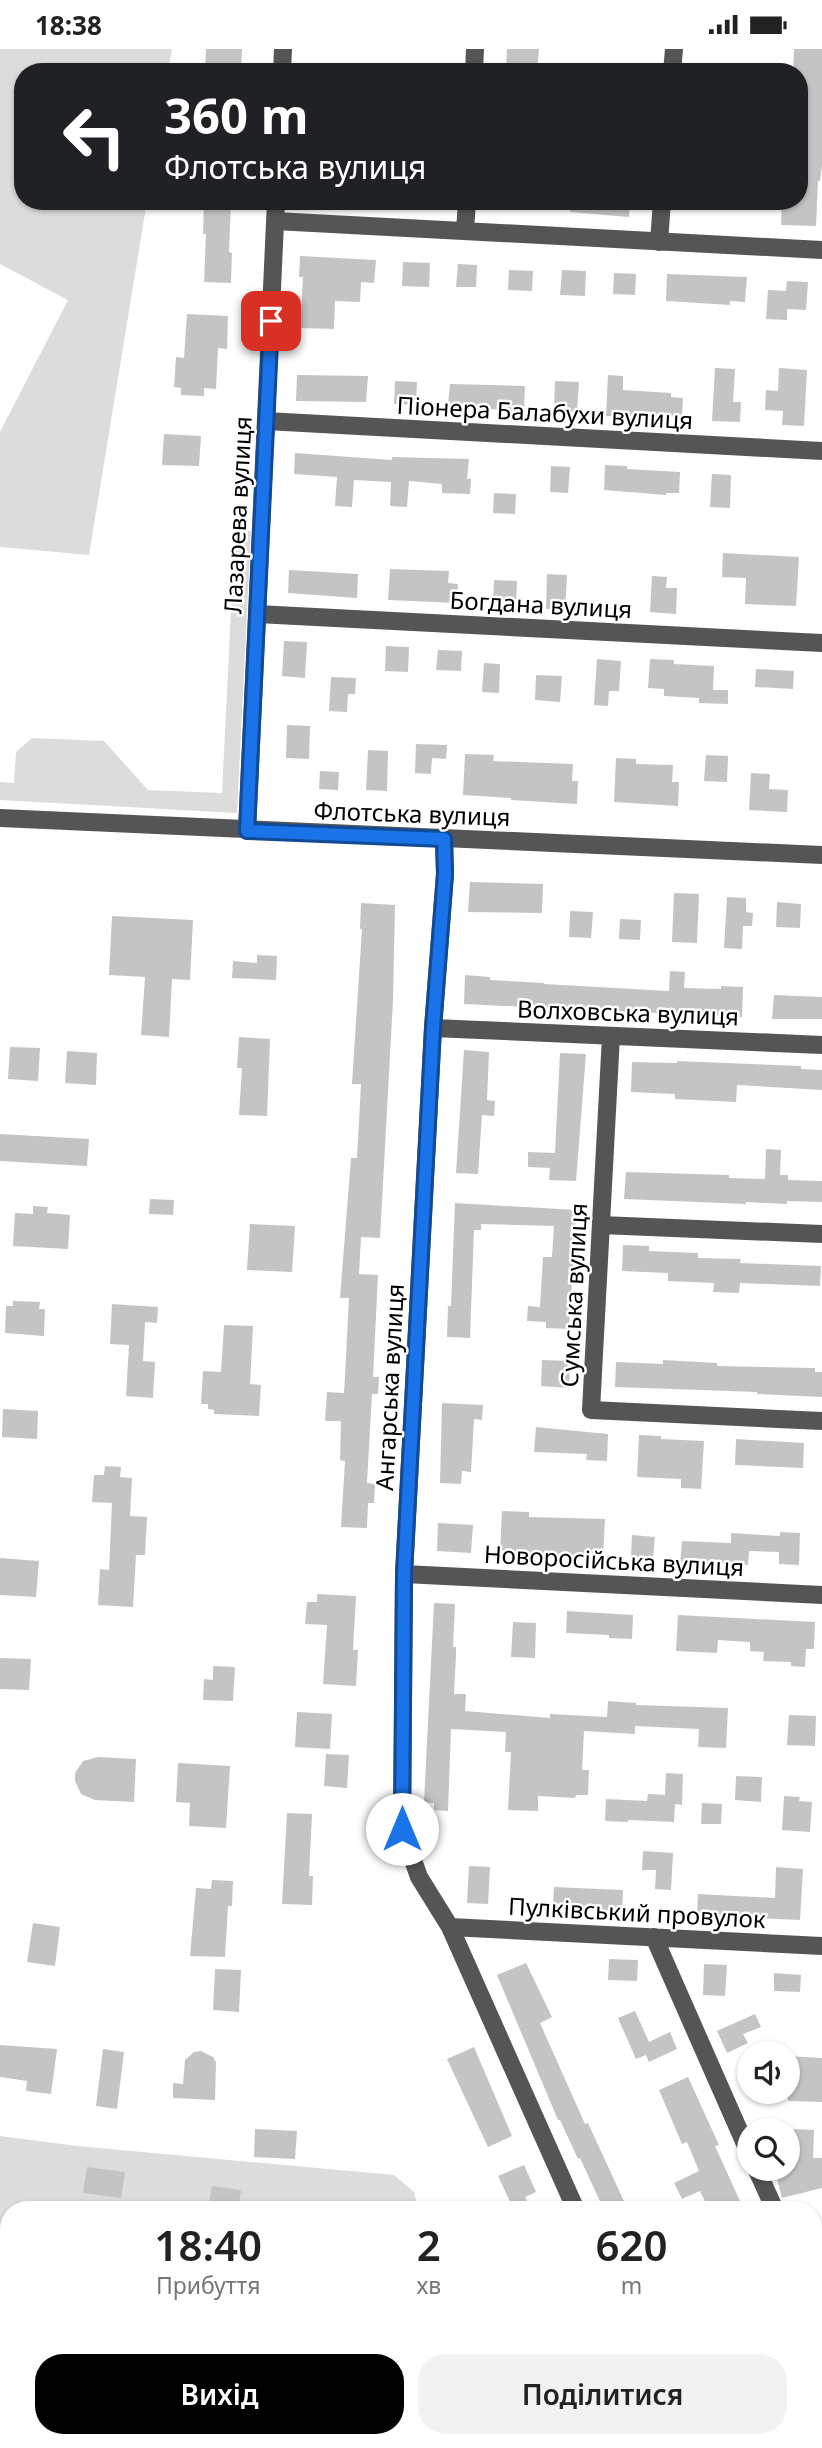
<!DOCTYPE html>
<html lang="uk">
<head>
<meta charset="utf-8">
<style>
	body { margin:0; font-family:"Noto Sans",sans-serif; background:#f2f2f2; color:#222; height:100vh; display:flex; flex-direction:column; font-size:26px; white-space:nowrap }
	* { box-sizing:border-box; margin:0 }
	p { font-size:23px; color:#767676 }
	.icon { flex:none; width:38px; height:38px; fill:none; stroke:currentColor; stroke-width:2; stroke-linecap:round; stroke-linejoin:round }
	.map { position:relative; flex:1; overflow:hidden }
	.details { position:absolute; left:0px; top:2152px; width:822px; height:247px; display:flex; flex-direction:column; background:#fff; border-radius:28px 28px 0 0; box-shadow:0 2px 5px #0004 }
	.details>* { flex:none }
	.hud { position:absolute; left:14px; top:14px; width:794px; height:147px; border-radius:28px; box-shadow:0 2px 5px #0004; background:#202124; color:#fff; overflow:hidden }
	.buttons { position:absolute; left:737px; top:1992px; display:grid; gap:14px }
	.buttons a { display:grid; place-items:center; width:63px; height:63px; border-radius:50%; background:#fff; box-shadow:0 2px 5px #0004; font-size:35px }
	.pin { position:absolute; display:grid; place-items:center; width:60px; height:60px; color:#fff; margin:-30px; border-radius:14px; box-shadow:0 4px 10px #0006 }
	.me { position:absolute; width:77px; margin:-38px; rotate:0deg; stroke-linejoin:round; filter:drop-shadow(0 0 5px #0008) }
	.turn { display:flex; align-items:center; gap:24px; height:147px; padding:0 35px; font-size:32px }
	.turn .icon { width:91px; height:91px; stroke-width:2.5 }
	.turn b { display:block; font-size:49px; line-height:60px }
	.eta { display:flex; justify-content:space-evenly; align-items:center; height:119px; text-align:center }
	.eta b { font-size:42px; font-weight:600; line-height:49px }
	.action { display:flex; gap:14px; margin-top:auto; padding:14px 35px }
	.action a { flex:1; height:80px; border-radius:28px; background:#000; color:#fff; font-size:28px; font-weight:600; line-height:80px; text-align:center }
	.action a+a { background:#f2f2f2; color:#222 }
	.status { display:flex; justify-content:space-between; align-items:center; height:49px; padding:0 35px; background:#fff; direction:ltr }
	.status svg { height:19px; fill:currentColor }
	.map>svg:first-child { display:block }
	.green { fill:#dcdcdc }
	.building { fill:#c4c4c4 }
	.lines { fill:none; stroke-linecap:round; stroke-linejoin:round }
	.minor { stroke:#555; stroke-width:18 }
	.route-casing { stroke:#114b97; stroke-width:18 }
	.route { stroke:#1a73e8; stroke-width:12 }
	.labels { text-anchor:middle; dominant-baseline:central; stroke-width:5; stroke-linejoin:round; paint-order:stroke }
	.street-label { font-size:24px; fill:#000; stroke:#fff }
</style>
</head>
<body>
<div class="status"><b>18:38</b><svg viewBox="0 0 49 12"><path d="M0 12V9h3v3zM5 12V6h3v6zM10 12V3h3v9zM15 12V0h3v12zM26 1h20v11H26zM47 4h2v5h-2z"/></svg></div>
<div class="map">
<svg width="822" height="2399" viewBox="0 0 822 2399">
	<rect width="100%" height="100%" fill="#fff"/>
	<path class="green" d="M0 0H172L168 23H23V152H147L89 506 0 498V383L68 251 0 215Z
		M235 480 251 482 237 764 0 751V733L14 734 16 703 32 689 104 692 148 741 222 744Z
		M0 2087 77 2097 394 2126 414 2143 419 2161H9V2390H501L508 2399H0Z"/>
	<path class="building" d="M206 0H242L241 23H205Z
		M507 0H539L537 23 506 22Z
		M794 0H822V116L820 132H818L816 177 781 176 782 152H800V23H793Z
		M204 152H231L229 203 232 204 231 234 204 233 206 185H203Z
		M571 152H630L629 168 570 163Z
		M300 207 376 211 374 234 361 233 360 253 335 252 334 280 300 279 303 228H299Z
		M403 213 430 214 429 238 402 237Z
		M458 215 477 216 476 238H456Z
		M509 221 533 222 532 242 508 241Z
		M562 221 586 222 585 247 560 246Z
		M614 224 636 225 635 246 613 245Z
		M667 225 747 228 745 253 730 252V256L666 252Z
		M787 232 808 233 806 261 787 260V271L766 270 768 241 786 242Z
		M187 265 228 267 227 300 218 299 216 340 204 339V347L181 346V339L174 338 176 308 184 309Z
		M715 319 735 320 733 353H741L740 373 712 372Z
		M779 319 807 321 804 377 782 376 783 362 765 361 766 341 778 342Z
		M297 326 368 327 366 353 296 352Z
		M608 326 623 327V341L671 344V348L683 349 682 368 606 367Z
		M395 332 417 333 416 356 394 355Z
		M555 332 579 333 577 363 554 362Z
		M450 335 525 337 524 363 448 356Z
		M164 385 201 387 199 417 162 416Z
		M295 404 392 411V408L469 410 467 430H471L470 445 442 444V435L409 432 407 458 390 457 391 433 354 431 352 458 335 457 337 428 294 425Z
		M605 416 627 417V420L680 423 679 444H666V446L604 441Z
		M551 417 570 418 568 444 550 443Z
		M712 425 731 426 730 459 710 458Z
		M494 444 516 445 515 465 493 464Z
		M723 504 799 508 796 557 745 555 746 529 722 528Z
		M390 520 449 522 448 534 458 535 457 554 388 551Z
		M289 521 358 525 357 549 288 544Z
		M547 525 567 526 565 561 546 560Z
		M652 527 667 528 666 539H677L676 565 650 563Z
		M494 531 517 532 516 557 493 556Z
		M284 592 307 593 305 629 282 627Z
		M386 597 409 598 408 623 385 622Z
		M438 601 462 602 461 622 436 621Z
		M597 610 621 612 619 642H609L608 657 594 656Z
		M650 610 674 611V615L714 617 713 641H728V655L699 654V649L664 647V640L648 639Z
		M484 614 500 615 499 644 482 643Z
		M756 620 794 622 793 640 755 638Z
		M536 626 562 627 560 653 535 651Z
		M331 628 356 629 355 645H348L347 663 329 662Z
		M287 676 310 677 309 710 286 709Z
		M416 695 447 696 446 710 432 709 431 725 415 724Z
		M368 701 388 702 387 742 366 741Z
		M465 705 494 706 493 712 573 715 572 732H578L577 755 511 751V749L463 746Z
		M706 706 728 707 727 733 704 732Z
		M616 709 636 710V715L673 716 672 733H679L678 757 614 753Z
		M320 722 339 723 338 741 319 740Z
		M751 724 770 725 769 740 788 741 787 763 749 761Z
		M470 833 543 835 542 864 468 863Z
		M674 844 699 845 697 894 672 893Z
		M727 848 746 849V863L753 864 752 877H743L742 900 724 899Z
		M777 853 801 855 800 879 776 878Z
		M361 854 395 856 393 951 380 1189 361 1188 359 1225 378 1226 373 1328H379L378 1345H372L367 1434 375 1435 374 1454H368L367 1479 341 1478 345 1412 340 1411 341 1372H325L327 1343 344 1344 345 1327 349 1249H340L351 1109H357L361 1035H352L362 880H360Z
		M570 862 593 863 591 889 569 888Z
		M112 867 193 871 190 931 172 930 169 988 141 986 145 928 109 926Z
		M620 870 641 871 640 891 619 890Z
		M257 906 277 907 276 931 232 929 233 912 257 914Z
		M670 922 685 923 684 939 721 940V937L743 938 742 968 464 955 465 926 490 928V931L544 934V935L669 942Z
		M774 946 822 948V970H772Z
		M239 988 270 990 267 1067 239 1066 242 1019H237Z
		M10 998 40 999 38 1032 8 1030Z
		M464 1001 489 1003 487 1051 495 1052 494 1067 482 1066 478 1125 456 1124Z
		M67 1002 97 1004 96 1036 65 1034Z
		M560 1004 586 1005 576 1132 549 1131 550 1119 528 1118V1103L555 1104Z
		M677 1012 801 1017V1020L822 1021V1041L737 1036 736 1053 675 1050V1045L631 1043 632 1013 677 1014Z
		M0 1085 89 1090 87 1117 0 1112Z
		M766 1100 781 1101 780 1126H788V1131L822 1132V1153L787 1152V1155L746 1153V1155L624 1150 626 1123 729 1126V1129L765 1130Z
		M150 1150 174 1151 173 1166 149 1165Z
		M455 1154 577 1161 569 1280 546 1279V1273L527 1272 528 1257 540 1258 543 1208H552L554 1177 481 1175V1181H474L470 1289 447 1288 448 1257H451Z
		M33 1157 48 1158 47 1164 70 1166 68 1200 13 1197 15 1164 33 1165Z
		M250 1175 295 1177 292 1223 247 1221Z
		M623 1196 649 1197V1202L698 1204V1209L741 1210 740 1214 821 1217 820 1237 740 1234 739 1244 713 1243 714 1234 668 1232V1224L622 1222Z
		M13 1252 40 1253 39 1260H45L44 1287 5 1284 6 1257H13Z
		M112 1255 158 1258 157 1274 145 1273 143 1312 155 1313 153 1349 126 1347 129 1296 110 1295Z
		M224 1276 253 1277 250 1335 261 1336 259 1367 214 1365V1361L208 1360V1355H201L203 1322 221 1323Z
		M542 1311 570 1312 569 1339 541 1337Z
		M663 1311 717 1314V1317L815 1319V1323H822V1348L757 1345V1343L615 1338 616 1313 663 1315Z
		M442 1354 483 1356 482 1371 474 1370 471 1423 462 1422 461 1435 440 1434Z
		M3 1360 38 1362 37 1390 2 1388Z
		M536 1378 608 1385 607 1412 586 1411 587 1405 534 1403Z
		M639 1386 661 1387V1390L704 1392 701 1440 681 1439V1430L637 1428Z
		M736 1390 804 1394 803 1419 735 1416Z
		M105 1417 121 1418 120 1428 132 1429 130 1467 147 1468 145 1506H136L133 1558 98 1556 100 1520 109 1521 112 1454 92 1453 94 1426H104Z
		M502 1462 529 1463V1468L605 1470 603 1508 500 1505Z
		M438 1474 473 1476 471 1504 437 1502Z
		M780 1483 800 1484 799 1516 779 1515V1503L749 1502 748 1516 703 1514V1518L680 1517 682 1492 731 1494V1484L780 1487Z
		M632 1486 655 1488 653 1509 631 1508Z
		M0 1509 39 1512 36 1548 0 1546Z
		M317 1545 356 1547 353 1601H358L356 1637 323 1635 327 1576 305 1575 307 1553H317Z
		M434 1554 455 1555 453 1598H456V1605L454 1645H466L465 1662 550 1669V1665L607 1668 608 1652 636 1654V1656L728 1659 726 1699 698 1698 699 1680 635 1677V1685L584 1682 582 1721H589L588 1746H576L575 1749 538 1747V1762L508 1761 511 1703H505L506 1683 451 1680 448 1762 434 1761V1754L424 1753Z
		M567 1562 633 1566 632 1590 609 1589V1586L566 1584Z
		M678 1566 815 1573 814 1600H806L805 1618 791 1617V1613L763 1612 764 1603 750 1602V1593L718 1591 717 1604 676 1602Z
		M513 1573 536 1574 535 1609 511 1608Z
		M0 1609 31 1610 29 1641 0 1640Z
		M213 1617 235 1618 233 1652 203 1651 204 1630 213 1631Z
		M297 1663 332 1665 330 1700 295 1698Z
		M789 1666 816 1667 815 1697 787 1696Z
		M326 1705 349 1706 347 1739 324 1737Z
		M98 1708 136 1710 134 1753 95 1751 81 1745 75 1732V1724L83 1712Z
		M178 1714 230 1717 226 1779 189 1777 190 1754 176 1753Z
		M666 1724 683 1725 682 1756 675 1755 674 1773 628 1771V1773L605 1772 606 1750 647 1752 648 1745 665 1746Z
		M736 1727 762 1728 761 1753 735 1751Z
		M784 1747 800 1748 799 1752 812 1753 810 1783 782 1781Z
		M702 1754 722 1755 721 1775H701Z
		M287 1764 312 1765 309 1827H313L312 1856 282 1855Z
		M643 1802 673 1804 671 1841 655 1840 656 1821H642Z
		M469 1817 490 1818 488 1855 467 1854Z
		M776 1818 803 1820 800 1871 697 1866 698 1845 775 1849Z
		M212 1831 233 1832 232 1857H228L225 1908 190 1907 196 1839 211 1840Z
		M554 1838 623 1841 622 1862 553 1860Z
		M33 1874 60 1878 55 1917 27 1913Z
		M609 1910 638 1911 637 1932 608 1931Z
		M526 1914 552 1968 540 1974 585 2075 588 2074 628 2161H604L580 2109 578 2110 560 2071H558L497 1926Z
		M704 1915 727 1916 725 1947 703 1946Z
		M215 1920 241 1921 239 1963 213 1961Z
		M774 1924 801 1926 800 1943 774 1942Z
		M635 1962 649 1993 670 1983 677 2000 649 2013 646 2006 636 2010 618 1969Z
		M755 1965 761 1978 743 1985 748 1994 727 2004 717 1982Z
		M0 1996 57 2000 51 2045 26 2042 27 2032 0 2028Z
		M474 1998 512 2087 488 2098 447 2010Z
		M103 2000 124 2003 117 2060 96 2057Z
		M201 2002 213 2008 216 2013 215 2051 173 2049V2034L183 2035 185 2011 194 2003Z
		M788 2007 822 2009V2053L788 2052Z
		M688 2028 719 2096 715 2097 744 2161H709L700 2142 682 2150 674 2134 699 2122 687 2093 682 2095 659 2041Z
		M255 2080 297 2082 295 2110 254 2108Z
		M794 2080 814 2081 813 2109H822V2139L782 2149 775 2122 791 2118Z
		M524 2116 536 2143 525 2148 531 2161H514L498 2127Z
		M87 2118 125 2123 121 2149 83 2144Z
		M212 2137 241 2141 238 2161H208Z"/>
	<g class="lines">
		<path class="minor" d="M282 23 283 0
			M474 23 475 0
			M672 23 674 0
			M275 172 822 201
			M465 182 467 152
			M659 193 662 152
			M266 372 822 402
			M257 565 822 594
			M0 769 822 806
			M247 782 276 152
			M444 790 445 825 433 979 404 1525 402 1780 419 1828 450 1878 576 2161
			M433 979 822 996
			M611 987 591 1361 822 1372
			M601 1176 822 1185
			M404 1525 822 1546
			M450 1878 822 1897
			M654 1888 749 2104
			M756 2119 775 2161
			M814 2215 822 2220
			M737 2390 755 2399"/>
	</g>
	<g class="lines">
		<g class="route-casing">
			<path id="route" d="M271 272 247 782 444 790 445 825 433 979 404 1525 402 1780"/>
		</g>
		<use href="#route" class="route"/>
	</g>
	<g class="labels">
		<g class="street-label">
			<text transform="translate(545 363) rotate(3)">Піонера Балабухи вулиця</text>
			<text transform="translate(237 466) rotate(-87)">Лазарева вулиця</text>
			<text transform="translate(541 555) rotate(3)">Богдана вулиця</text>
			<text transform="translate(412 764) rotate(2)">Флотська вулиця</text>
			<text transform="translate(628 963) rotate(2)">Волховська вулиця</text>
			<text transform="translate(573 1246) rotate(-87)">Сумська вулиця</text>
			<text transform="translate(389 1338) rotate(-87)">Ангарська вулиця</text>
			<text transform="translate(614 1511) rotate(3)">Новоросійська вулиця</text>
			<text transform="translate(637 1863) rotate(3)">Пулківський провулок</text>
		</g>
	</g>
</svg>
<div class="buttons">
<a><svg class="icon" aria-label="sound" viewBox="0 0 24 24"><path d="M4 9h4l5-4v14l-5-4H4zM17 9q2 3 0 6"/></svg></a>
<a><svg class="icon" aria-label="search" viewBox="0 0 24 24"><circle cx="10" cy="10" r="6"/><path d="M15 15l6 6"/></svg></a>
</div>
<div class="pin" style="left:271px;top:272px;background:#d93025"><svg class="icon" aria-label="arrive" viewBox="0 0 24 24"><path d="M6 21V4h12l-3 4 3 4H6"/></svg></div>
<svg class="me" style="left:402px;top:1780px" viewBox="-20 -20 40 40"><circle r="19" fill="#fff"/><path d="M0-13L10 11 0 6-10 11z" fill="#1a73e8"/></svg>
<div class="hud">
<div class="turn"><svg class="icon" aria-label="left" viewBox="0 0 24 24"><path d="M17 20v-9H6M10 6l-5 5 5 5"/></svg><div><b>360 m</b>Флотська вулиця</div></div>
</div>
<section class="details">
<div class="eta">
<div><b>18:40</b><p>Прибуття</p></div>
<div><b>2</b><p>хв</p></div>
<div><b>620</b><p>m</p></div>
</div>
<div class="action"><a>Вихід</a><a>Поділитися</a></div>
</section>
</div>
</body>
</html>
